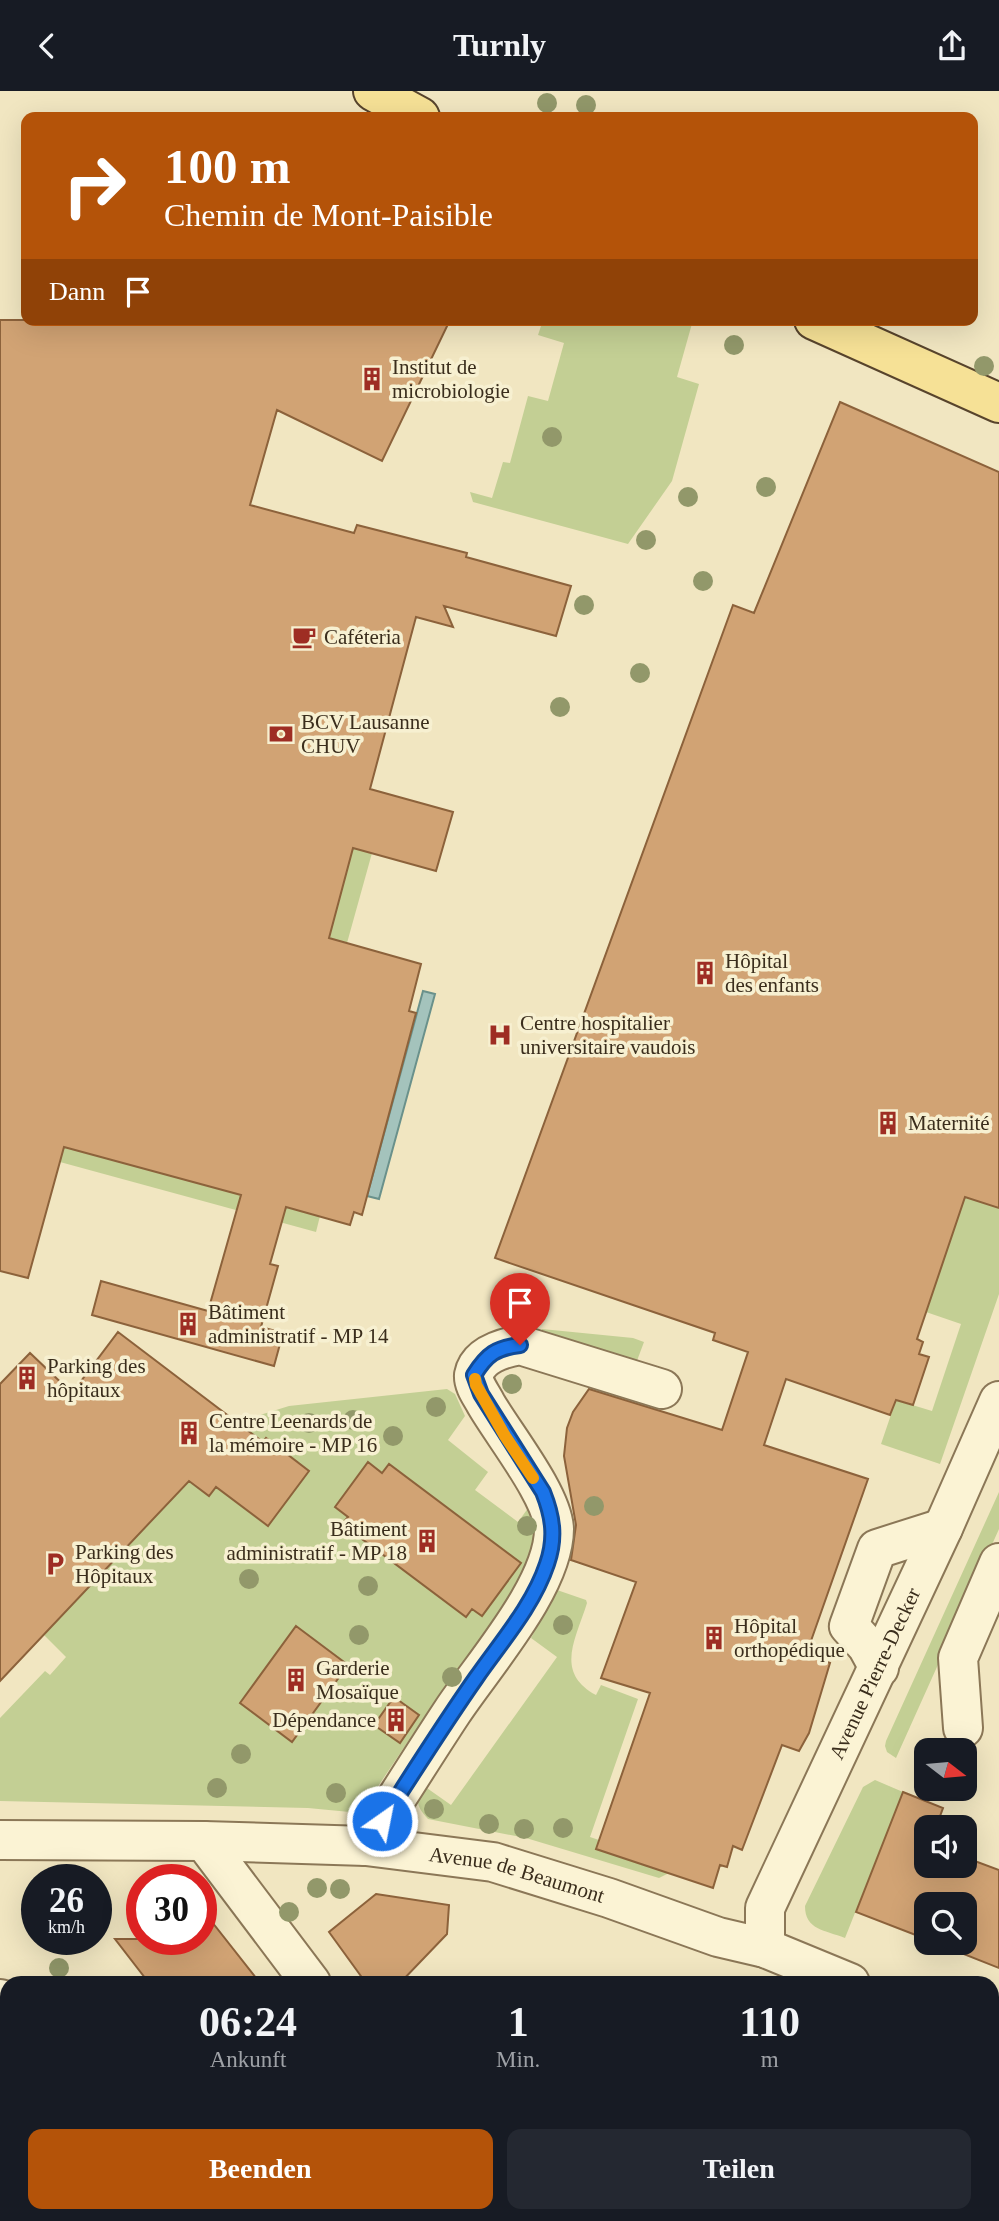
<!DOCTYPE html>
<html lang="de">
<head>
<meta charset="utf-8">
<style>
	body { margin:0; font-family:Georgia,serif; background:#242831; color:#f1f3f6; height:100vh; display:flex; flex-direction:column; font-size:26px; white-space:nowrap }
	* { box-sizing:border-box; margin:0 }
	p { font-size:23px; color:#9ea1a6 }
	.icon { flex:none; width:38px; height:38px; fill:none; stroke:currentColor; stroke-width:2; stroke-linecap:round; stroke-linejoin:round }
	.map { position:relative; flex:1; overflow:hidden }
	.sheet { position:absolute; left:0px; top:1885px; width:999px; height:247px; display:flex; flex-direction:column; background:#171b24; border-radius:21px 21px 0 0; box-shadow:0 7px 28px #0002 }
	.sheet>* { flex:none }
	.top-card { position:absolute; left:21px; top:21px; width:957px; height:214px; border-radius:14px; box-shadow:0 7px 28px #0002; background:#b45309; color:#fff; overflow:hidden }
	.needle { width:46px; rotate:106deg }
	.tools { position:absolute; left:914px; top:1647px; display:grid; gap:14px }
	.tools a { display:grid; place-items:center; width:63px; height:63px; border-radius:14px; background:#171b24; box-shadow:0 7px 28px #0002; font-size:35px }
	.speed { position:absolute; left:21px; top:1773px; display:flex; gap:14px; font-size:35px; font-weight:700; text-align:center }
	.speed>* { display:grid; place-content:center; width:91px; height:91px; border-radius:50%; background:#171b24; box-shadow:0 7px 28px #0002; line-height:1 }
	.speed small { font-size:18px; font-weight:400 }
	.speed .limit { border:10px solid #d22; background:#fff; color:#111 }
	.pin { position:absolute; display:grid; place-items:center; width:60px; height:60px; color:#fff; margin:-72px -30px; border-radius:50% 50% 50% 0; rotate:-45deg; box-shadow:0 0 7px #0007 }
	.pin .icon { rotate:45deg }
	.me { position:absolute; width:77px; margin:-38px; rotate:33deg; stroke-linejoin:round; filter:drop-shadow(0 0 5px #0008) }
	.turn { display:flex; align-items:center; gap:24px; height:147px; padding:0 28px; font-size:32px }
	.turn .icon { width:91px; height:91px; stroke-width:2.5 }
	.turn b { display:block; font-size:49px; line-height:60px }
	.then { display:flex; align-items:center; height:66px; padding:0 28px; background:#0003; gap:14px; font-size:26px }
	.eta { display:flex; justify-content:space-evenly; align-items:center; height:119px; text-align:center }
	.eta b { font-size:42px; font-weight:700; line-height:49px }
	.button { display:flex; gap:14px; margin-top:auto; padding:14px 28px }
	.button a { flex:1; height:80px; border-radius:14px; background:#b45309; color:#fff; font-size:28px; font-weight:700; line-height:80px; text-align:center }
	.button a+a { background:#242831; color:#f1f3f6 }
	header { display:flex; justify-content:space-between; align-items:center; height:91px; padding:0 28px; background:#171b24; font-size:32px; font-weight:700 }
	.map>svg:first-child { display:block }
	.green { fill:#c3cf94 }
	.water { fill:#a4c3bc; stroke:#6a918b; stroke-width:2 }
	.building { fill:#d1a374; stroke:#8c623b; stroke-width:2 }
	.lines { fill:none; stroke-linecap:round; stroke-linejoin:round }
	.minor-casing { stroke:#8b7757; stroke-width:42 }
	.major-casing { stroke:#58442c; stroke-width:42 }
	.minor { stroke:#fbf3d4; stroke-width:38 }
	.major { stroke:#f6e196; stroke-width:38 }
	.tree { fill:#92986a }
	.route-casing { stroke:#114b97; stroke-width:18 }
	.route { stroke:#1a73e8; stroke-width:12 }
	.slow { stroke:#f59e0b; stroke-width:12 }
	.labels { text-anchor:middle; dominant-baseline:central; stroke-width:7; stroke-linejoin:round; paint-order:stroke }
	.poi-label { font-size:21px; fill:#3a2d1c; stroke:#f7f0d1; text-anchor:start }
	.street-label { font-size:21px; fill:#3a2d1c; stroke:#f7f0d1 }
</style>
</head>
<body>
<header><svg class="icon" aria-label="back" viewBox="0 0 24 24"><path d="M15 5l-7 7 7 7"/></svg>Turnly<svg class="icon" aria-label="share" viewBox="0 0 24 24"><path d="M12 15V3M7 8l5-5 5 5M5 13v7h14v-7"/></svg></header>
<div class="map">
<svg width="999" height="2130" viewBox="0 0 999 2130">
	<rect width="100%" height="100%" fill="#f1e6c1"/>
	<path class="green" d="M543 229H693L677 286 699 293 672 390 628 453 473 411 470 401 492 407 503 371 510 372 528 305 548 310 564 252 538 244Z
		M353 757 372 762 347 852 329 847Z
		M64 1056 320 1125 316 1141 60 1071Z
		M965 1106 999 1117V1203L940 1373 881 1353 896 1309 932 1320 961 1233 926 1221Z
		M542 1238 633 1247 644 1251 635 1275 541 1243Z
		M447 1298 455 1303 465 1325 448 1349 488 1381 475 1399 518 1431 534 1409 536 1420 534 1458 522 1491 447 1601 442 1600 360 1722 308 1717 0 1710V1627L45 1580 50 1584 66 1566 44 1544 188 1390 208 1404 216 1396 267 1435 309 1380 267 1348 257 1359 255 1345 248 1340 260 1324 289 1315Z
		M999 1401V1438L896 1667 887 1661 885 1655 886 1650Z
		M557 1499 586 1509 587 1512C576 1548 554 1581 596 1604L601 1594 638 1608 590 1746 599 1749 596 1758 669 1782 659 1787 526 1747 428 1728C417 1716 414 1709 424 1695L451 1714 557 1566 531 1547Z
		M875 1689 903 1701 845 1847C825 1839 805 1839 805 1815L863 1696Z"/>
	<path class="water" d="M423 900 435 903 379 1108 367 1105Z"/>
	<path class="building" d="M0 229H450L382 370 277 319 250 414 354 442 357 434 467 462 466 466 571 495 556 545 444 515 453 536 416 526 370 698 453 721 436 780 353 757 329 847 421 873 409 920 416 922 362 1124 354 1121 350 1134 286 1116 270 1173 278 1175 261 1236 283 1242 274 1275 92 1224 101 1190 208 1220 241 1104 64 1056 28 1187 0 1180Z
		M840 311 999 381V1117L965 1106 917 1248 923 1251 919 1263 929 1266 913 1314 896 1309 890 1324 786 1288 764 1354 868 1388 806 1564 830 1572 809 1642 799 1660 782 1654 742 1759 733 1755 727 1776 720 1774 713 1797 596 1758 650 1602 601 1587 636 1491 571 1469 576 1434 564 1365 567 1337 573 1321 589 1298 722 1339 748 1261 713 1249 715 1242 495 1167 733 514 754 522Z
		M118 1241 263 1351 266 1347 309 1380 268 1435 216 1396 209 1405 189 1390 0 1590V1293L30 1262 72 1302Z
		M368 1371 382 1382 389 1373 521 1472 482 1525 472 1518 466 1526 342 1433 348 1426 335 1416Z
		M296 1535 348 1574 292 1651 240 1612Z
		M394 1606 419 1624 400 1652 374 1634Z
		M903 1701 943 1717 936 1736H926V1774H964V1766L999 1779V1877L936 1852H964V1813H926V1848L856 1821Z
		M376 1803 449 1814 447 1843 400 1892H366L329 1841Z
		M201 1817 260 1892H149L115 1848H201Z"/>
	<g class="lines">
		<g class="minor-casing">
			<g id="minor">
				<path d="M879 1577 867 1555 849 1535 877 1458 943 1437"/>
				<path d="M963 1637 958 1567 999 1472"/>
				<path id="s1" d="M0 1749 204 1750 366 1755 493 1771 609 1807 718 1846 765 1857 850 1892"/>
				<path d="M204 1750 311 1892"/>
				<path d="M366 1755C395 1710 423 1665 452 1621 483 1574 554 1495 554 1438 553 1405 504 1344 486 1313 482 1305 473 1294 474 1284 478 1264 503 1257 520 1254L662 1298"/>
				<path id="s2" d="M765 1857V1817L943 1437 999 1310"/>
				<path d="M0 1908 7 1910"/>
				<path d="M992 1951 999 1954"/>
				<path d="M252 2124 256 2130"/>
				<path d="M489 2124 494 2130"/>
			</g>
		</g>
		<g class="major-casing">
			<path id="major" d="M373 0 420 26
				M814 229 999 312"/>
		</g>
		<use href="#minor" class="minor"/>
		<use href="#major" class="major"/>
	</g>
	<g class="tree">
		<circle cx="547" cy="12" r="10"/>
		<circle cx="586" cy="14" r="10"/>
		<circle cx="734" cy="254" r="10"/>
		<circle cx="984" cy="275" r="10"/>
		<circle cx="552" cy="346" r="10"/>
		<circle cx="766" cy="396" r="10"/>
		<circle cx="688" cy="406" r="10"/>
		<circle cx="646" cy="449" r="10"/>
		<circle cx="703" cy="490" r="10"/>
		<circle cx="584" cy="514" r="10"/>
		<circle cx="640" cy="582" r="10"/>
		<circle cx="560" cy="616" r="10"/>
		<circle cx="512" cy="1293" r="10"/>
		<circle cx="436" cy="1316" r="10"/>
		<circle cx="353" cy="1329" r="10"/>
		<circle cx="309" cy="1332" r="10"/>
		<circle cx="393" cy="1345" r="10"/>
		<circle cx="594" cy="1415" r="10"/>
		<circle cx="527" cy="1435" r="10"/>
		<circle cx="249" cy="1488" r="10"/>
		<circle cx="368" cy="1495" r="10"/>
		<circle cx="563" cy="1534" r="10"/>
		<circle cx="359" cy="1544" r="10"/>
		<circle cx="452" cy="1586" r="10"/>
		<circle cx="241" cy="1663" r="10"/>
		<circle cx="217" cy="1697" r="10"/>
		<circle cx="336" cy="1702" r="10"/>
		<circle cx="434" cy="1718" r="10"/>
		<circle cx="489" cy="1733" r="10"/>
		<circle cx="563" cy="1737" r="10"/>
		<circle cx="524" cy="1738" r="10"/>
		<circle cx="317" cy="1797" r="10"/>
		<circle cx="340" cy="1798" r="10"/>
		<circle cx="289" cy="1821" r="10"/>
		<circle cx="59" cy="1877" r="10"/>
	</g>
	<g class="lines">
		<g class="route-casing">
			<path id="route" d="M382 1730C413 1682 443 1634 476 1587 501 1551 533 1515 547 1473 556 1447 553 1426 543 1401L481 1303 474 1284C487 1263 496 1257 520 1254"/>
		</g>
		<use href="#route" class="route"/>
		<path class="slow" d="M475 1288 476 1294 505 1345 533 1387"/>
	</g>
	<defs>
		<g id="building-bare" transform="scale(1.89)"><path d="M-4-6H4V6H1V3H-1V6H-4ZM-2.5-4.3h1.7v1.8h-1.7ZM.8-4.3h1.7v1.8H.8ZM-2.5-1h1.7V.8h-1.7ZM.8-1h1.7V.8H.8Z" fill="#9e2d23" stroke="#f7f0d1" stroke-width="2.5" paint-order="stroke"/></g>
		<g id="cafe-bare" transform="scale(1.89)"><path d="M-5.5-4.5H6V0H3Q3 3.5 0 3.5H-2.5Q-5.5 3.5-5.5 0ZM3-3.2v2h1.7v-2ZM-6 4.5H4V6H-6Z" fill="#9e2d23" stroke="#f7f0d1" stroke-width="2.5" paint-order="stroke"/></g>
		<g id="bank-bare" transform="scale(1.89)"><path d="M-6-4H6V4H-6ZM0-2.3a2.3 2.3 0 1 0 0 4.6a2.3 2.3 0 1 0 0-4.6Z" fill="#9e2d23" stroke="#f7f0d1" stroke-width="2.5" paint-order="stroke"/></g>
		<g id="hospital-bare" transform="scale(1.89)"><path d="M-5-5h3v3.5h4V-5h3V5h-3V1.5h-4V5h-3Z" fill="#9e2d23" stroke="#f7f0d1" stroke-width="2.5" paint-order="stroke"/></g>
		<g id="parking-bare" transform="scale(1.89)"><path d="M-3.5-5.5H1a3.5 3.5 0 0 1 0 7H-1V5.5H-3.5ZM-1-3.4V-.6H.8a1.4 1.4 0 0 0 0-2.8Z" fill="#9e2d23" stroke="#f7f0d1" stroke-width="2.5" paint-order="stroke"/></g>
	</defs>
	<g fill-rule="evenodd">
		<use href="#building-bare" x="372" y="288"/>
		<use href="#cafe-bare" x="304" y="546"/>
		<use href="#bank-bare" x="281" y="643"/>
		<use href="#building-bare" x="705" y="882"/>
		<use href="#hospital-bare" x="500" y="944"/>
		<use href="#building-bare" x="888" y="1032"/>
		<use href="#building-bare" x="188" y="1233"/>
		<use href="#building-bare" x="27" y="1287"/>
		<use href="#building-bare" x="189" y="1342"/>
		<use href="#building-bare" x="427" y="1450"/>
		<use href="#parking-bare" x="55" y="1473"/>
		<use href="#building-bare" x="714" y="1547"/>
		<use href="#building-bare" x="296" y="1589"/>
		<use href="#building-bare" x="396" y="1629"/>
	</g>
	<g class="labels">
		<g class="poi-label">
			<text x="392" y="276">Institut de<tspan x="392" dy="24">microbiologie</tspan></text>
			<text x="324" y="546">Caféteria</text>
			<text x="301" y="631">BCV Lausanne<tspan x="301" dy="24">CHUV</tspan></text>
			<text x="725" y="870">Hôpital<tspan x="725" dy="24">des enfants</tspan></text>
			<text x="520" y="932">Centre hospitalier<tspan x="520" dy="24">universitaire vaudois</tspan></text>
			<text x="908" y="1032">Maternité</text>
			<text x="208" y="1221">Bâtiment<tspan x="208" dy="24">administratif - MP 14</tspan></text>
			<text x="47" y="1275">Parking des<tspan x="47" dy="24">hôpitaux</tspan></text>
			<text x="209" y="1330">Centre Leenards de<tspan x="209" dy="24">la mémoire - MP 16</tspan></text>
			<text x="407" y="1438" text-anchor="end">Bâtiment<tspan x="407" dy="24">administratif - MP 18</tspan></text>
			<text x="75" y="1461">Parking des<tspan x="75" dy="24">Hôpitaux</tspan></text>
			<text x="734" y="1535">Hôpital<tspan x="734" dy="24">orthopédique</tspan></text>
			<text x="316" y="1577">Garderie<tspan x="316" dy="24">Mosaïque</tspan></text>
			<text x="376" y="1629" text-anchor="end">Dépendance</text>
		</g>
		<g class="street-label">
			<text stroke="none"><textPath href="#s2" startOffset="299">Avenue Pierre-Decker</textPath></text>
			<text stroke="none"><textPath href="#s1" startOffset="520">Avenue de Beaumont</textPath></text>
		</g>
	</g>
</svg>
<div class="tools">
<a><svg class="needle" viewBox="-14 -14 28 28"><path d="M0-13l5 13h-10z" fill="#e53935"/><path d="M0 13l5-13h-10z" fill="#9ea1a6"/></svg></a>
<a><svg class="icon" aria-label="sound" viewBox="0 0 24 24"><path d="M4 9h4l5-4v14l-5-4H4zM17 9q2 3 0 6"/></svg></a>
<a><svg class="icon" aria-label="search" viewBox="0 0 24 24"><circle cx="10" cy="10" r="6"/><path d="M15 15l6 6"/></svg></a>
</div>
<div class="speed"><div>26<small>km/h</small></div><div class="limit">30</div></div>
<div class="pin" style="left:520px;top:1254px;background:#d93025"><svg class="icon" aria-label="arrive" viewBox="0 0 24 24"><path d="M6 21V4h12l-3 4 3 4H6"/></svg></div>
<svg class="me" style="left:382px;top:1730px" viewBox="-20 -20 40 40"><circle r="17" fill="#1a73e8" stroke="#fff" stroke-width="3"/><path d="M0-11L8 9 0 5-8 9z" fill="#fff"/></svg>
<div class="top-card">
<div class="turn"><svg class="icon" aria-label="right" viewBox="0 0 24 24"><path d="M7 20v-9h11M14 6l5 5-5 5"/></svg><div><b>100 m</b>Chemin de Mont-Paisible</div></div>
<div class="then">Dann<svg class="icon" aria-label="arrive" viewBox="0 0 24 24"><path d="M6 21V4h12l-3 4 3 4H6"/></svg></div>
</div>
<section class="sheet">
<div class="eta">
<div><b>06:24</b><p>Ankunft</p></div>
<div><b>1</b><p>Min.</p></div>
<div><b>110</b><p>m</p></div>
</div>
<div class="button"><a>Beenden</a><a>Teilen</a></div>
</section>
</div>
</body>
</html>
